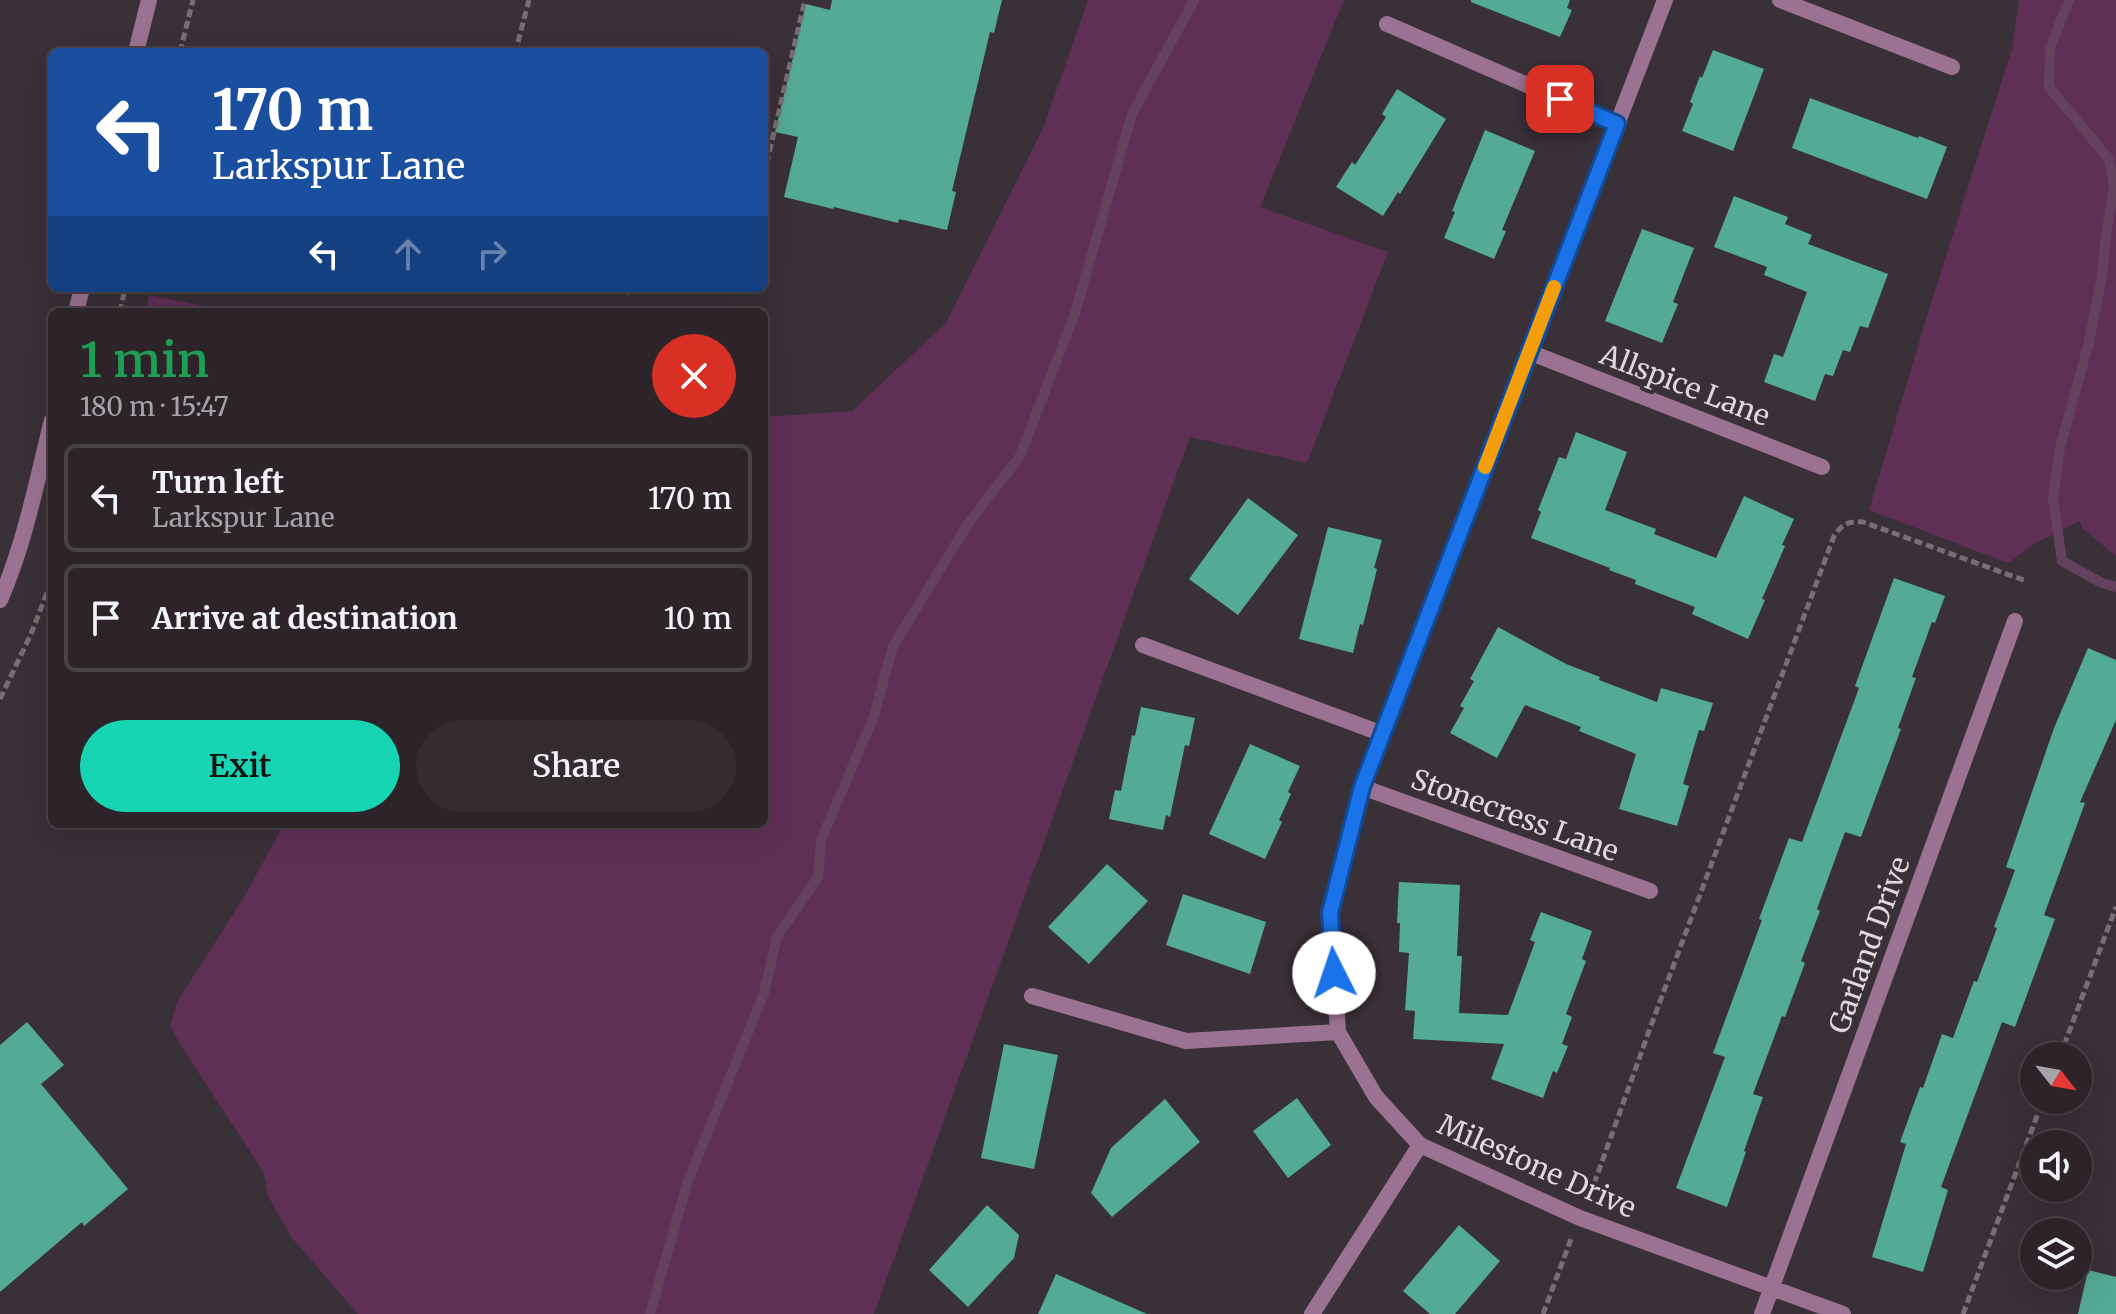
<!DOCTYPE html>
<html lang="en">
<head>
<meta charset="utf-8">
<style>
	body { margin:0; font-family:Merriweather,serif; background:#342c31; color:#f1f3f6; height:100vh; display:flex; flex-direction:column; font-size:30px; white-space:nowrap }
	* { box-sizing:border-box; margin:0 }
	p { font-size:26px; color:#a6a4a8 }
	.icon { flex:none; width:44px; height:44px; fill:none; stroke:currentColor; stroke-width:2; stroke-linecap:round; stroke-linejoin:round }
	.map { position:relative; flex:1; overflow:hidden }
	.sheet { position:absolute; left:48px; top:308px; width:720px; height:520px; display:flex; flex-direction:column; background:#2c2429; border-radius:12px; box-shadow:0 8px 32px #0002,0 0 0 2px #484146 }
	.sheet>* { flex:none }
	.top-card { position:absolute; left:48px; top:48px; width:720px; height:244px; border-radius:12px; box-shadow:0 8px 32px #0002,0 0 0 2px #484146; background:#1a4fa0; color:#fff; overflow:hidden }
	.needle { width:52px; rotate:121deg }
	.buttons { position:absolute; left:2020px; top:1042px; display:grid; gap:16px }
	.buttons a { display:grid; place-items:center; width:72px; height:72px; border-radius:50%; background:#2c2429; box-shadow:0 8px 32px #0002,0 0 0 2px #484146; font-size:40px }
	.pin { position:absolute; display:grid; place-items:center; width:68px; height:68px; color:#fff; margin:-34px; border-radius:16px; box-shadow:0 4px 12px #0006 }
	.me { position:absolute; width:88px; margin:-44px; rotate:356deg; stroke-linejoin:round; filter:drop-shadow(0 0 6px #0008) }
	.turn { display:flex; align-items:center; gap:28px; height:168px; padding:0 32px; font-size:36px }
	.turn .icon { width:104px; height:104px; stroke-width:2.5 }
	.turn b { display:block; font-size:56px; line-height:68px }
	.lanes { display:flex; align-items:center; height:76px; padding:0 32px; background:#0003; justify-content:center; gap:40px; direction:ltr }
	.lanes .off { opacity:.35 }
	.round { display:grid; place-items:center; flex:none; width:84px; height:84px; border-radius:42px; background:#342c31 }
	.summary { display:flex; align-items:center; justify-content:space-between; height:136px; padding:0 32px }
	h1 { font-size:48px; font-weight:600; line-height:60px; color:#1e9e55 }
	.button { display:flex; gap:16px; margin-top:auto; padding:16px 32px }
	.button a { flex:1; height:92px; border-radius:48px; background:#17d5b3; color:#111; font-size:32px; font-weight:600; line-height:92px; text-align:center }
	.button a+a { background:#342c31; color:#f1f3f6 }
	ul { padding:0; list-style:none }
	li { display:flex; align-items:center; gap:24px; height:108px; margin:0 16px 12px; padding:0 16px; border:4px solid #484146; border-radius:12px }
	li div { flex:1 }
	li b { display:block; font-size:30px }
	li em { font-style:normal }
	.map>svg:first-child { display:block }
	.green { fill:#602f56 }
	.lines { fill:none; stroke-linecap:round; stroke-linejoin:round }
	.stream { stroke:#64425e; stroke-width:10 }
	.building { fill:#53aa95 }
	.path { stroke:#786f75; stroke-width:5; stroke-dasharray:8 4; stroke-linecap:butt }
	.minor { stroke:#9b7291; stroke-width:16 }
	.route-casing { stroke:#114b97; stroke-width:20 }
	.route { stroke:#1a73e8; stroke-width:14 }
	.slow { stroke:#f59e0b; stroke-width:14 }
	.labels { text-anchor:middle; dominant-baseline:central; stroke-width:8; stroke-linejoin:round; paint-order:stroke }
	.street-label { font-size:28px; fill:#dfd8dd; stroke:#3a3037 }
</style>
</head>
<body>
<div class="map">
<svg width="2116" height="1314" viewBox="0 0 2116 1314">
	<rect width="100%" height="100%" fill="#3a3037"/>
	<path class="green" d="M1088 0H1344L1260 207 1388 252 1307 463 1190 437 874 1314H358L292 1238 269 1198 263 1171 183 1049 170 1026 177 1002 243 899 284 824H764V417L852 411 946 323 1044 126Z
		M2019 0H2116V556L2082 528 2080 521 2036 543 2008 563 1869 510 1930 306 2012 49Z
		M149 295 232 312H146Z"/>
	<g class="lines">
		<path class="stream" d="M2069 0 2050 48 2049 87 2109 159 2114 187 2106 235 2102 276 2089 342 2060 448 2053 498 2062 561 2102 583 2116 587
			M650 1314 688 1181 764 993 777 937 818 877 821 840 874 716 893 646 968 524 1020 456 1075 313 1132 114 1194 0"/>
	</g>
	<path class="building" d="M832 0H1002L994 33 990 32 952 191 956 192 947 230 899 219 898 223 834 207 833 209 784 197 798 137 775 132 806 4 830 10Z
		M1471 0H1570L1567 8 1572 10 1560 37 1471 2Z
		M1713 50 1764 69 1733 151 1682 131 1693 104 1690 102 1700 76 1702 78Z
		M1397 89 1446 119 1400 194 1398 192 1383 216 1336 187 1352 162 1355 165 1386 117 1382 114Z
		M1810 98 1918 138 1919 136 1947 147 1927 199 1792 148Z
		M1485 130 1535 151 1502 230 1506 231 1494 259 1444 238 1455 212 1452 211Z
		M1734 196 1788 217 1785 224 1812 235 1808 244 1888 274 1868 328 1860 326 1850 352 1843 350 1833 376 1825 374 1815 401 1764 382 1774 354 1783 357 1807 292 1764 275 1767 267 1714 247Z
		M1642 229 1694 248 1673 302 1678 304 1662 343 1605 321Z
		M1576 432 1627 452 1605 510 1656 529 1654 534 1716 558 1744 496 1794 519 1782 545 1785 546 1762 599 1765 600 1748 639 1692 614 1695 607 1635 584 1636 580 1609 570 1610 568 1531 538 1541 512 1538 510 1559 457 1566 459Z
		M1248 498 1298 535 1238 615 1189 579Z
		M1328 527 1382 540 1374 568 1377 569 1363 625 1360 624 1353 653 1299 639Z
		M1894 578 1945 596 1935 623 1932 622 1912 677 1916 678 1898 728 1901 729 1861 837 1845 832 1817 909 1820 911 1801 961 1805 963 1785 1017 1782 1016 1753 1094 1763 1097 1744 1151 1746 1152 1727 1207 1676 1188 1725 1057 1713 1053 1762 920 1759 919 1789 838 1802 842 1859 688 1855 686Z
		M1498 627 1566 664 1600 677 1599 680 1657 702 1661 688 1713 703 1704 731 1699 730 1683 784 1689 786 1677 826 1619 809 1636 754 1579 731 1581 727 1525 705 1497 758 1450 733 1464 708 1460 706 1474 681 1470 679Z
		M2088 648 2116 660V720L2080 802 2085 803 2044 915 2055 919 2015 1027 2002 1022 1941 1187 1948 1190 1923 1272 1872 1257 1906 1144 1900 1142 1920 1087 1923 1088 1942 1034 1953 1038 1974 981 1977 982 1997 928 1994 927 2015 870 2006 867 2054 728Z
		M1141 707 1195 718 1189 746 1185 745 1170 817 1166 815 1163 830 1109 819 1115 790 1121 791 1132 735 1135 736Z
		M1250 744 1300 766 1288 792 1291 794 1279 820 1282 822 1265 859 1209 834Z
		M1107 864 1148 901 1089 964 1048 927Z
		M1399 882 1460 885 1457 956H1462L1459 1013 1508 1015 1535 942 1530 940 1541 912 1592 931 1582 959 1586 961 1566 1014 1572 1017 1562 1044 1568 1046 1557 1073 1553 1071 1543 1098 1491 1079 1504 1044 1413 1039 1415 1011 1405 1010 1409 953 1399 952 1400 923H1397Z
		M1183 894 1266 922 1250 974 1166 945Z
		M27 1022 64 1065 41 1084 128 1189 84 1226 82 1222 0 1292V1045Z
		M1004 1044 1058 1055 1034 1169 981 1158Z
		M1297 1098 1331 1145 1288 1178 1253 1131Z
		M1165 1099 1200 1142 1112 1217 1091 1193 1111 1148Z
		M987 1205 1019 1235 1014 1258 968 1307 929 1270Z
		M1459 1225 1500 1261 1455 1314H1430L1403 1291Z
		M2088 1270 2116 1277V1314H2078Z
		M1056 1274 1147 1314H1038Z"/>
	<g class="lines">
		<path class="path" d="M518 42 529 0
			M180 52 193 0
			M764 175 805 0
			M611 288 628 292 629 288
			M120 312 125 288
			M0 699 31 634 52 580
			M2060 1056 2116 907
			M1590 1195 1652 1023 1834 536C1842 524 1848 521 1863 522L2026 581
			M1543 1314 1571 1239
			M1963 1314 2043 1100"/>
		<path class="minor" d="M1665 0 1362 787 1330 913 1338 1032 1376 1097 1420 1145 1580 1218 1843 1314
			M1780 0 1952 67
			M1387 24 1617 124
			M136 52 149 0
			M76 312 82 288
			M1529 352 1822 467
			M0 600C25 543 37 480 52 420
			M1143 645 1383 734
			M1362 787 1650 891
			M1032 996 1186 1041 1338 1032
			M1312 1314 1420 1145
			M1762 1314 2015 621"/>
	</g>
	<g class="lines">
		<g class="route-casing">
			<path id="route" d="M1334 973 1330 913 1362 787 1617 124 1560 99"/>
		</g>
		<use href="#route" class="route"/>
		<path class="slow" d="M1485 467 1554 287"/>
	</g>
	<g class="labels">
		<g class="street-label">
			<text transform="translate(1685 385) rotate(21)">Allspice Lane</text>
			<text transform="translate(1515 815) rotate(20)">Stonecress Lane</text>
			<text transform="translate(1869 945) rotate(-70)">Garland Drive</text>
			<text transform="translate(1537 1166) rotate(24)">Milestone Drive</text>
		</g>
	</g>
</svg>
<div class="buttons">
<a><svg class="needle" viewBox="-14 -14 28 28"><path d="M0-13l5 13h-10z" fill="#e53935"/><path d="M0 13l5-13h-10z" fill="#a6a4a8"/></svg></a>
<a><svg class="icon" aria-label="sound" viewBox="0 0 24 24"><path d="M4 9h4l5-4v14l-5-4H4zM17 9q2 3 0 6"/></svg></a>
<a><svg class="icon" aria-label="layers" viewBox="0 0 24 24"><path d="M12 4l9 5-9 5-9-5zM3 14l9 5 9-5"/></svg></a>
</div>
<div class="pin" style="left:1560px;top:99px;background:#d93025"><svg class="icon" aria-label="arrive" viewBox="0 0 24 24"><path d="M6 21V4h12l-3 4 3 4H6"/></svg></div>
<svg class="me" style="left:1334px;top:973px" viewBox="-20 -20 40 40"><circle r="19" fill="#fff"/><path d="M0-13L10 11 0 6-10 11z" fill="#1a73e8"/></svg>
<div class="top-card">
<div class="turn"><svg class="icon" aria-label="left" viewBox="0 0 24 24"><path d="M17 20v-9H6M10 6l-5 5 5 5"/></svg><div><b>170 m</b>Larkspur Lane</div></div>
<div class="lanes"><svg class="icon" aria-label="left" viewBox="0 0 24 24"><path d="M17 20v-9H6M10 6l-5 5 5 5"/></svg><svg class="icon off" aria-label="ahead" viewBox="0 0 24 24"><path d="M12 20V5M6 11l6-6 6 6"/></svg><svg class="icon off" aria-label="right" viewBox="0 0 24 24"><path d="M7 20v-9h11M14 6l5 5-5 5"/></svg></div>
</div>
<section class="sheet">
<div class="summary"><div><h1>1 min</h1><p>180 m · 15:47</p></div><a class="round" style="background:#d93025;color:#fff"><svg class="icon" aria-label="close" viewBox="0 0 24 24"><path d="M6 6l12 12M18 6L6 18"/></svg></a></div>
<ul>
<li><svg class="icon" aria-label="left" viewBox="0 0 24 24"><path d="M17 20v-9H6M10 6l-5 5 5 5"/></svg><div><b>Turn left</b><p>Larkspur Lane</p></div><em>170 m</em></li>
<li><svg class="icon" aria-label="arrive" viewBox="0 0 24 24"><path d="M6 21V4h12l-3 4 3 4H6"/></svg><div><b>Arrive at destination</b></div><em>10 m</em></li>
</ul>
<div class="button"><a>Exit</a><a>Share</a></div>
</section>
</div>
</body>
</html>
